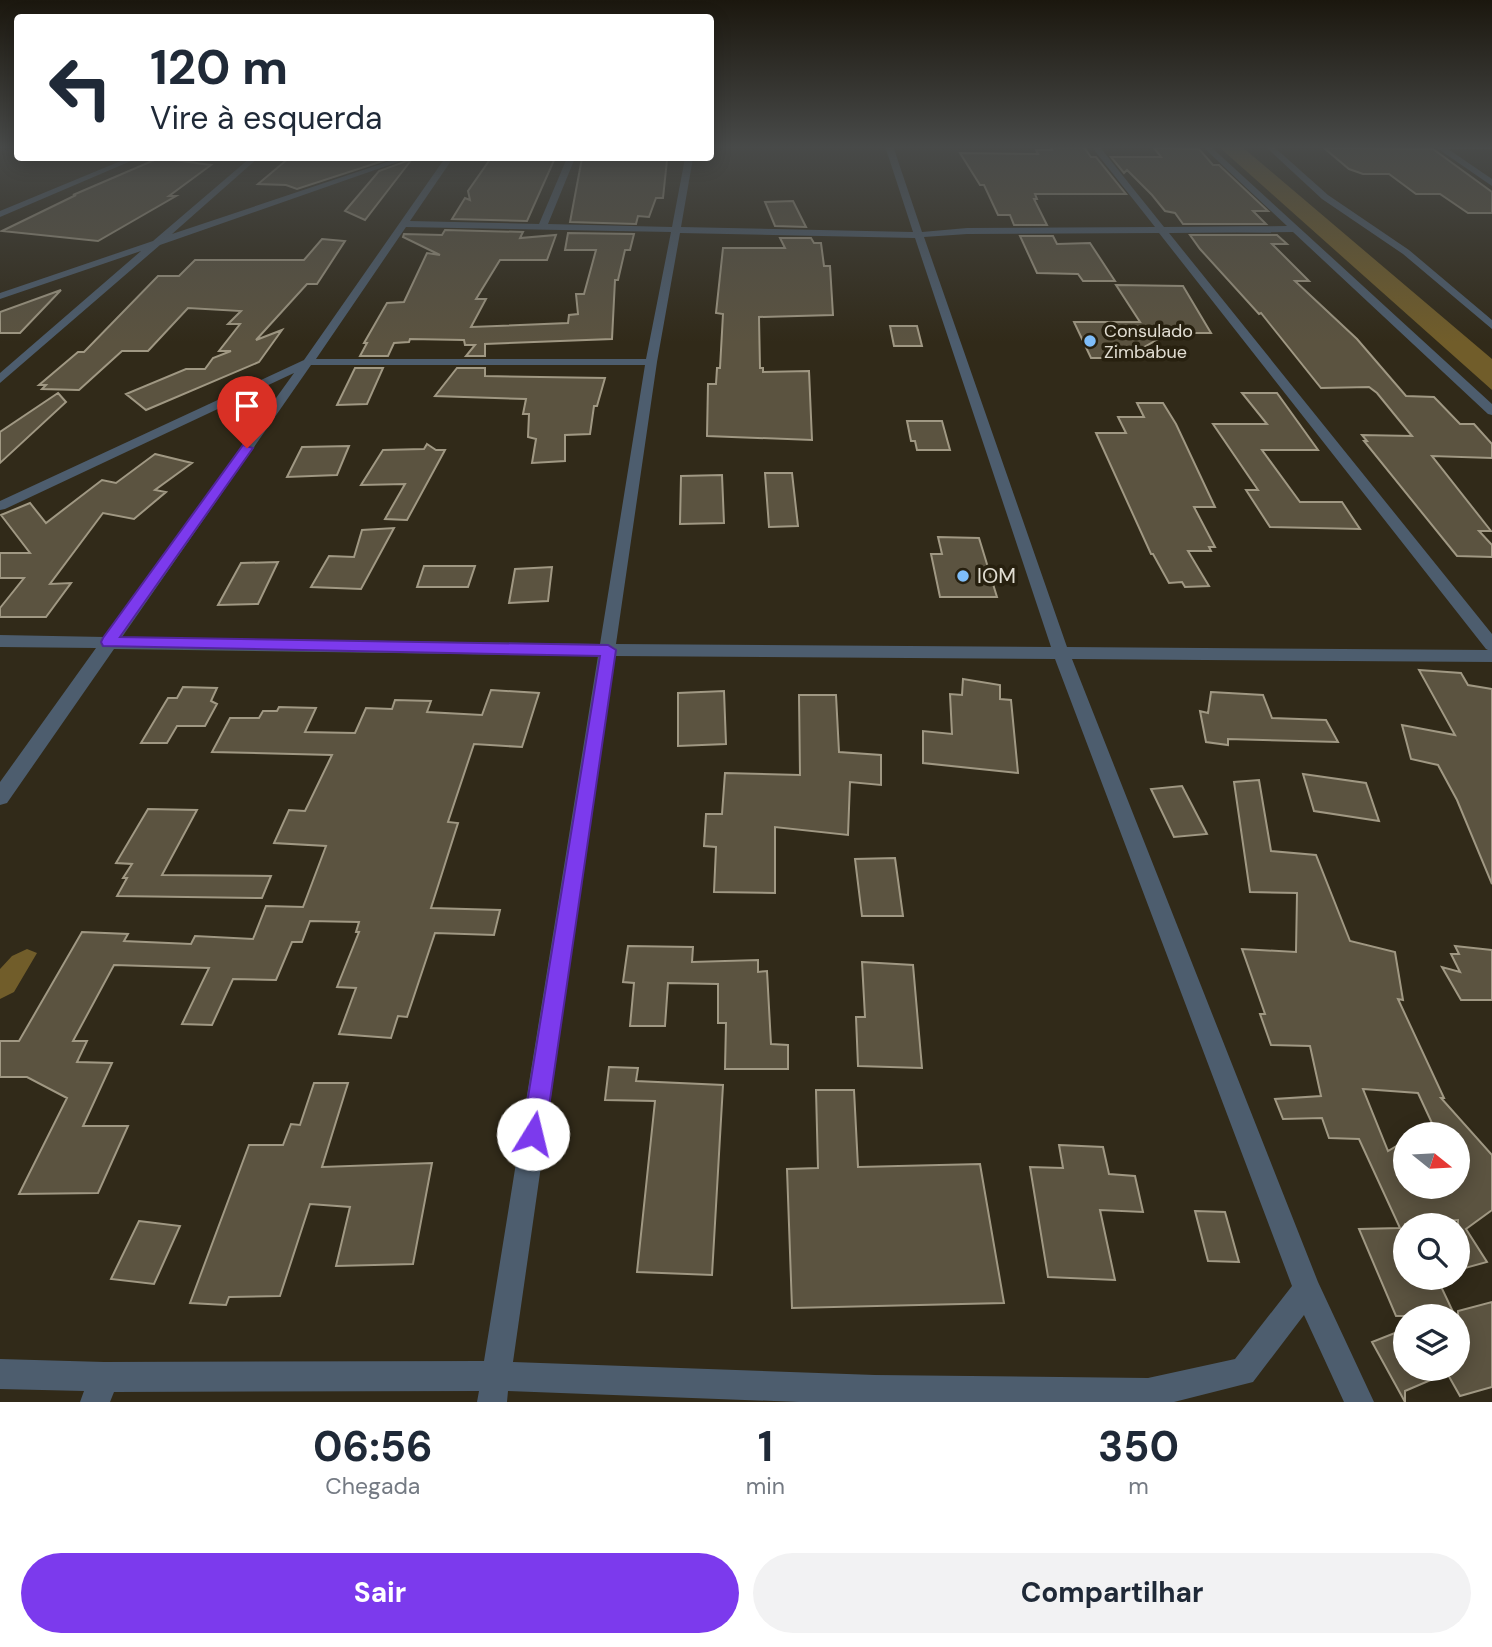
<!DOCTYPE html>
<html lang="pt">
<head>
<meta charset="utf-8">
<style>
	body { margin:0; font-family:"DM Sans",sans-serif; background:#f2f2f3; color:#1f2937; height:100vh; display:flex; flex-direction:column; font-size:26px; white-space:nowrap }
	* { box-sizing:border-box; margin:0 }
	p { font-size:23px; color:#747a83 }
	.icon { flex:none; width:38px; height:38px; fill:none; stroke:currentColor; stroke-width:2; stroke-linecap:round; stroke-linejoin:round }
	.map { position:relative; height:1402px; overflow:hidden }
	.drawer { display:flex; flex-direction:column; background:#fff; flex:1 }
	.drawer>* { flex:none }
	.top-card { position:absolute; left:14px; top:14px; width:700px; height:147px; border-radius:7px; box-shadow:0 4px 18px #0003; background:#fff; color:#1f2937; overflow:hidden }
	.needle { width:46px; rotate:108deg }
	.controls { position:absolute; left:1393px; top:1122px; display:grid; gap:14px }
	.controls a { display:grid; place-items:center; width:77px; height:77px; border-radius:50%; background:#fff; box-shadow:0 4px 18px #0003; font-size:35px }
	.pin { position:absolute; display:grid; place-items:center; width:60px; height:60px; color:#fff; margin:-72px -30px; border-radius:50% 50% 50% 0; rotate:-45deg; box-shadow:0 0 7px #0007 }
	.pin .icon { rotate:45deg }
	.me { position:absolute; width:77px; margin:-38px; rotate:9deg; stroke-linejoin:round; filter:drop-shadow(0 0 5px #0008) }
	.turn { display:flex; align-items:center; gap:24px; height:147px; padding:0 21px; font-size:32px }
	.turn .icon { width:91px; height:91px; stroke-width:2.5 }
	.turn b { display:block; font-size:49px; line-height:60px }
	.eta { display:flex; justify-content:space-evenly; align-items:center; height:119px; text-align:center }
	.eta b { font-size:42px; font-weight:700; line-height:49px }
	.cta { display:flex; gap:14px; margin-top:auto; padding:14px 21px }
	.cta a { flex:1; height:80px; border-radius:42px; background:#7c3aed; color:#fff; font-size:28px; font-weight:700; line-height:80px; text-align:center }
	.cta a+a { background:#f2f2f3; color:#1f2937 }
	.map>svg:first-child { display:block }
	.water { fill:#715d2a }
	.building { fill:#5b5340; stroke:#a09883; stroke-width:2; fill-rule:evenodd }
	.lines { fill:none; stroke-linecap:round; stroke-linejoin:round }
	.minor { fill:#4d5d6e; fill-rule:evenodd }
	.route { fill:#7c3aed; stroke:#51269a; stroke-width:2 }
	.poi-dot { fill:#7ebdf9; stroke:#27200f; stroke-width:2.5 }
	.labels { text-anchor:middle; dominant-baseline:central; stroke-width:7; stroke-linejoin:round; paint-order:stroke }
	.far-poi-label { font-size:18px; fill:#e1ddd2; stroke:#27200f; text-anchor:start }
	.poi-label { font-size:21px; fill:#e1ddd2; stroke:#27200f; text-anchor:start }
</style>
</head>
<body>
<div class="map">
<svg width="1492" height="1402" viewBox="0 0 1492 1402">
	<rect width="100%" height="100%" fill="#312a19"/>
	<path class="water" d="M1218 146H1241L1492 359V390Z
		M27 949 37 953 14 992 0 999V969L12 956Z"/>
	<path class="building" d="M1050 146H1083L1091 157H1096L1126 194H1035L1037 199H1034L1047 225H1014L1010 215H998L984 185H980L960 153 1038 154 1036 150H1052Z
		M1154 148 1199 149 1213 165H1219L1268 211H1253L1266 224H1183L1175 213 1165 211 1152 195 1127 170 1124 173 1111 157H1161Z
		M1324 148 1433 149 1492 192V213H1468L1440 194H1416L1389 174H1363L1349 169Z
		M159 158 211 165 169 196H176L98 241 2 231 76 195H73Z
		M289 158H392L297 189 286 185 258 184Z
		M491 158H555L527 221 452 219 465 198 470 200 468 191Z
		M582 158 667 160 663 198H656L649 217 638 216 636 224 570 222Z
		M412 159 365 220 345 211 379 171Z
		M793 201 806 227 775 226 765 202Z
		M445 230 523 232 520 238 556 235 547 260H500L476 299H486L471 327 568 323 569 315 578 314 576 294H584L596 250H565L568 233 634 234 630 250H625L618 280H615L612 339 485 344V356H466L475 345H465L464 340 410 339 409 342 394 343 388 356H360L367 343H364L387 303 404 302 427 253 440 255 403 237 404 234 442 235Z
		M1190 235H1277L1287 244H1272L1309 281H1295L1357 339 1406 396 1434 397 1460 424H1474L1492 444V458L1432 456 1491 531H1479L1492 545V557L1457 556 1364 441H1367L1362 435 1412 436 1377 393 1369 387 1321 388 1261 313 1259 314 1200 249Z
		M1020 236H1053L1057 244 1090 243 1115 281H1083L1078 274 1037 273Z
		M780 238H811L814 243H821L824 266H830L833 315 759 317 760 368H763V372L809 371 812 440 707 436 708 384H716L717 368H720L723 314 716 313 723 248H785Z
		M322 239 345 241 317 284H307L256 340 282 330 259 362 146 410 126 394 186 369H205L213 358 231 351H219L240 324H228L241 311 188 308 148 351H122L79 390 42 389 46 385H39L78 352H84L158 276H179L195 260H304Z
		M1116 285 1183 286 1211 333H1169L1141 349 1146 358H1091L1074 322H1140Z
		M61 290 20 333H0V312Z
		M890 326H917L922 346H894Z
		M355 368H383L367 404 337 405Z
		M457 368H485V376L605 378 597 406H594L590 434 565 435V461L532 463 536 439 528 437 529 414H523L526 399 435 396Z
		M58 393 66 402 0 463V432Z
		M1242 393H1277L1318 450H1262L1300 502H1342L1360 529 1270 527 1246 490H1258L1213 424H1267Z
		M1137 403H1163L1176 424 1215 507H1194L1215 547H1209L1211 551H1188L1209 586 1185 587 1182 582 1169 583 1153 554H1151L1096 433H1126L1118 417H1144Z
		M907 421H942L950 450H917L915 441H911Z
		M427 444 436 450H445L407 520 385 519 405 484 361 485 383 450 424 449Z
		M349 446 337 475 287 477 302 447Z
		M155 454 192 463 155 490 166 492 134 519 103 513 50 584 71 583 46 617H0V608L24 578H0V553H30L1 515 30 503 46 523 102 480 116 483Z
		M765 473H792L798 526 769 527Z
		M722 475 724 523 680 524 681 476Z
		M394 528 361 589 311 587 329 556 354 557 362 530Z
		M938 537 979 538 997 597H940L931 554H942Z
		M278 562 258 604 218 605 241 563Z
		M424 566H475L468 587H417Z
		M552 567 548 601 509 603 515 569Z
		M1419 670 1461 673 1468 685 1492 689V884L1457 800 1438 765 1411 759 1402 725 1455 735Z
		M963 679 1000 685V699L1011 700 1018 773 923 763V731L952 734 950 694 962 695Z
		M183 687 217 688 211 701 217 704 205 726H177L167 743H141L168 698H177Z
		M491 690 539 693 522 747 474 744 448 822 458 823 431 908 500 910 494 935 435 933 407 1017 398 1016 391 1038 339 1034 356 988 337 987 359 932H356L359 922 310 921 302 942H292L276 980 233 979 212 1025 182 1024 209 968 114 965 73 1041H87L77 1062 112 1063 83 1126H128L98 1193 19 1194 67 1098 27 1077H0V1041H19L82 932 128 934 124 941 191 944 195 936 253 939 266 906 303 907 326 846 274 843 289 810 305 811 332 755 212 752 230 718H259L263 711H277L279 707 316 708 305 732 355 733 366 708 392 709 395 700 431 701 427 712 482 715Z
		M724 691 726 744 678 746V693Z
		M1211 692 1263 695 1272 718 1326 720 1338 742 1228 739V745L1206 742 1200 711 1208 713Z
		M799 695H836L839 752 881 755V785L850 782 848 835 775 827V893L714 892 716 847 704 846 706 814H722L725 773 800 775Z
		M1303 774 1366 783 1379 821 1314 811Z
		M1259 780 1271 851 1316 855 1350 941 1395 952 1403 1000 1398 999 1444 1098H1441L1492 1155V1210L1466 1229 1487 1262 1458 1270V1220L1405 1224V1278H1437L1455 1316H1396L1359 1229 1400 1228 1359 1139 1329 1138 1322 1118 1283 1119 1275 1099 1321 1096 1310 1046 1271 1045 1260 1014H1265L1242 949 1296 952 1297 893 1250 892 1234 782ZM1363 1089 1418 1093 1437 1134H1458V1186H1405V1141L1388 1151Z
		M1182 786 1207 834 1174 837 1151 789Z
		M148 809 197 810 162 875 271 876 262 898 117 896 127 878H123L132 864 116 863Z
		M895 858 903 916H862L855 859Z
		M628 946 693 947 692 962 758 960V972L767 971 771 1044 788 1045V1069H725L726 1023H718V984L668 983 665 1026H630L634 983 623 982Z
		M1455 946 1492 950V1000H1461L1442 967 1460 972 1451 954H1459Z
		M862 962 913 965 922 1068 858 1066 856 1017H865Z
		M609 1067 638 1068 636 1081 723 1085 712 1275 637 1272 655 1101 605 1100Z
		M314 1083H348L322 1167 432 1163 413 1264 336 1266 350 1207 310 1204 280 1296 229 1297 226 1305 190 1303 249 1145H283L291 1124 300 1125Z
		M816 1090H854L858 1167 980 1164 1004 1303 792 1308 787 1169 818 1168Z
		M1059 1145 1103 1147 1109 1174 1135 1176 1143 1212 1100 1210 1115 1280 1048 1277 1030 1167 1063 1168Z
		M1195 1211 1225 1212 1239 1262 1208 1261Z
		M139 1221 180 1226 154 1284 111 1279Z
		M1492 1302V1387L1460 1396 1447 1373 1405 1391V1402L1372 1342 1405 1329V1368H1458V1311Z"/>
	<g class="lines">
		<path class="minor" d="M885 146H893L922 232 967 228 1155 227 1091 146H1099L1164 227 1287 226 1202 146H1210L1492 404V415L1488 414 1293 232 1169 233 1492 634V662L1072 659 1318 1282 1374 1402H1344L1304 1315 1253 1382 1174 1402H799L508 1391 507 1402H477L479 1391 114 1392 110 1402H80L84 1391 0 1389V1359L104 1362 484 1361 598 656 114 649 7 803 0 805V782L96 648 0 647V635L105 637 294 373 5 509 0 510V501L304 360 445 158H453L410 221 539 224 567 158H575L548 224 672 227 685 158H693L681 227 913 232ZM406 227 671 232 646 359H316ZM680 233 915 238 1051 647 616 644 657 362ZM1159 233 1486 649 1488 650 1067 647 924 237 967 234ZM311 365H645L600 644 122 637ZM614 656 1055 659 1292 1286 1235 1359 1148 1378 875 1375 513 1362Z
			M1265 146H1273L1328 195 1409 250 1492 320V329L1403 254 1322 199Z
			M1434 146H1492V149H1448L1492 179V186Z
			M128 158H138L0 217V211Z
			M250 158H258L172 234 399 158H409L160 245 0 383V373L141 251 0 299V293L153 241Z"/>
	</g>
	<linearGradient id="sky" x2="0" y2="1"><stop stop-color="#1b170e"/><stop offset="0.43" stop-color="#484a49"/><stop offset="1" stop-color="#484a49" stop-opacity="0"/></linearGradient>
	<rect width="1492" height="342" fill="url(#sky)"/>
	<path class="route" d="M243 445 253 448 120 637 608 645 616 650 545 1134 541 1142 533 1146 525 1142 522 1134 600 656 103 646 101 642 103 638Z"/>
	<g class="poi-dot">
		<circle cx="1090" cy="341" r="7"/>
		<circle cx="963" cy="576" r="7"/>
	</g>
	<g class="labels">
		<g class="far-poi-label">
			<text x="1104" y="331">Consulado<tspan x="1104" dy="21">Zimbabue</tspan></text>
		</g>
		<g class="poi-label">
			<text x="977" y="576">IOM</text>
		</g>
	</g>
</svg>
<div class="controls">
<a><svg class="needle" viewBox="-14 -14 28 28"><path d="M0-13l5 13h-10z" fill="#e53935"/><path d="M0 13l5-13h-10z" fill="#747a83"/></svg></a>
<a><svg class="icon" aria-label="search" viewBox="0 0 24 24"><circle cx="10" cy="10" r="6"/><path d="M15 15l6 6"/></svg></a>
<a><svg class="icon" aria-label="layers" viewBox="0 0 24 24"><path d="M12 4l9 5-9 5-9-5zM3 14l9 5 9-5"/></svg></a>
</div>
<div class="pin" style="left:247px;top:448px;background:#d93025"><svg class="icon" aria-label="arrive" viewBox="0 0 24 24"><path d="M6 21V4h12l-3 4 3 4H6"/></svg></div>
<svg class="me" style="left:533px;top:1134px" viewBox="-20 -20 40 40"><circle r="19" fill="#fff"/><path d="M0-13L10 11 0 6-10 11z" fill="#7c3aed"/></svg>
<div class="top-card">
<div class="turn"><svg class="icon" aria-label="left" viewBox="0 0 24 24"><path d="M17 20v-9H6M10 6l-5 5 5 5"/></svg><div><b>120 m</b>Vire à esquerda</div></div>
</div>
</div>
<section class="drawer">
<div class="eta">
<div><b>06:56</b><p>Chegada</p></div>
<div><b>1</b><p>min</p></div>
<div><b>350</b><p>m</p></div>
</div>
<div class="cta"><a>Sair</a><a>Compartilhar</a></div>
</section>
</body>
</html>
